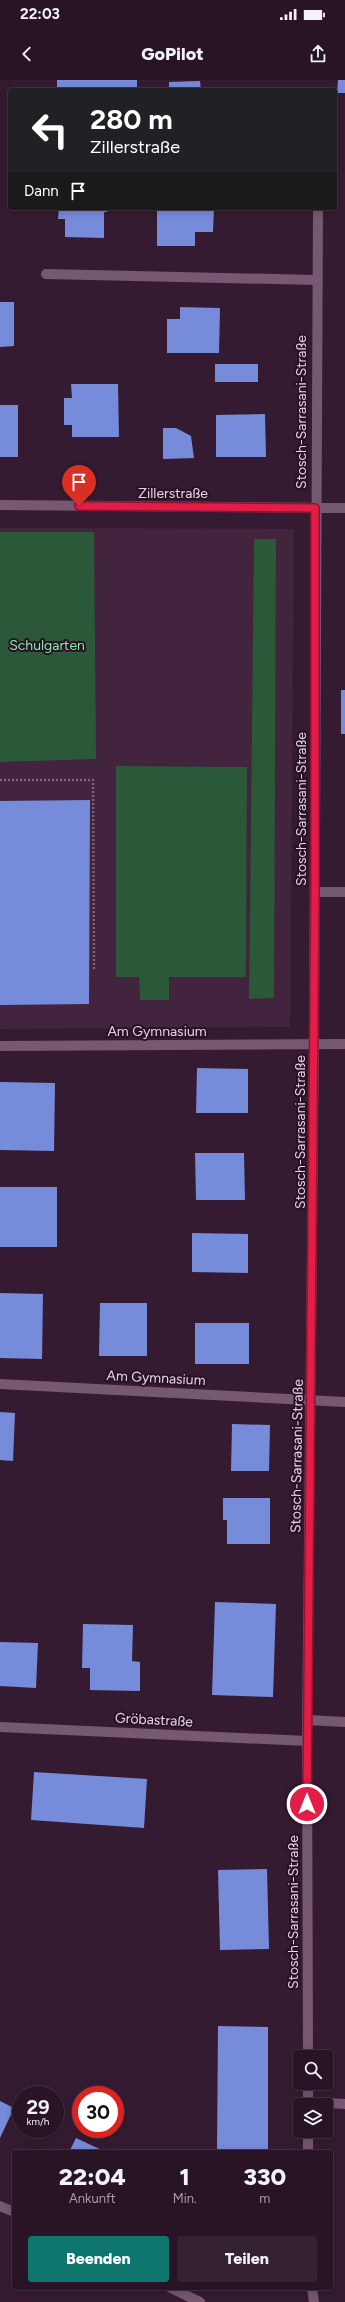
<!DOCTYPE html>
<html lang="de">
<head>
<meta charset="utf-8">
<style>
	body { margin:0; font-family:Figtree,sans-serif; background:#342132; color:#f1f3f6; height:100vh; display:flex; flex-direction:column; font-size:15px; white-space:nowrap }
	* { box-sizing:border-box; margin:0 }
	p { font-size:13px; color:#a59ea7 }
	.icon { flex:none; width:22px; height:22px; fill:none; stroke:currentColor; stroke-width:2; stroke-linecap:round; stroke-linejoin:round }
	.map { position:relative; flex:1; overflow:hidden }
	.details { position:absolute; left:12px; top:2070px; width:321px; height:140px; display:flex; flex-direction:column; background:#281425; border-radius:4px; box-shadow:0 2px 10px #0003,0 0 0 1px #443342 }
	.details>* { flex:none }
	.banner { position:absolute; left:8px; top:8px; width:329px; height:122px; border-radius:4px; box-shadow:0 2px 10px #0003,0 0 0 1px #443342; background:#202124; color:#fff; overflow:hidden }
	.tools { position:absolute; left:293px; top:1970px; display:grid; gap:8px }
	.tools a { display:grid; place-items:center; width:40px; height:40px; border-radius:4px; background:#281425; box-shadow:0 2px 10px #0003,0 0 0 1px #443342; font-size:20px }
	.speed { position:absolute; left:12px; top:2006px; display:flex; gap:8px; font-size:20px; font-weight:700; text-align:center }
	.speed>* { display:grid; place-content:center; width:52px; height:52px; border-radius:50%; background:#281425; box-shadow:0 2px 10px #0003,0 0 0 1px #443342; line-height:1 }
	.speed small { font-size:10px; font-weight:400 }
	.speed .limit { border:6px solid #d22; background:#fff; color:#111 }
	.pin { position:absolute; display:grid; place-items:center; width:34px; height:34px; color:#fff; margin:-41px -17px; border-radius:50% 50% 50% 0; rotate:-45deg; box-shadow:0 0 4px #0007 }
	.pin .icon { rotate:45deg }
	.me { position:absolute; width:44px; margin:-22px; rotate:0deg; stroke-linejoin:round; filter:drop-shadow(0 0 3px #0008) }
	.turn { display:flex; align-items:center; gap:14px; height:84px; padding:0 16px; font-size:18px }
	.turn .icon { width:52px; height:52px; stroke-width:2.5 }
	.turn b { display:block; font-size:28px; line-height:34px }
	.then { display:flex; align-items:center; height:38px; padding:0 16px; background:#0003; gap:8px; font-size:15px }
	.eta { display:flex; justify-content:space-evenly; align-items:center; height:68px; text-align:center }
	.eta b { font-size:24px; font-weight:800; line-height:28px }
	.primary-button { display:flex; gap:8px; margin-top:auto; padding:8px 16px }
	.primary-button a { flex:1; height:46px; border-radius:4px; background:#0f766e; color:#fff; font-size:16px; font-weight:800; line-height:46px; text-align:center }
	.primary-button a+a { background:#342132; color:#f1f3f6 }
	.status { display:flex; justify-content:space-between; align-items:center; height:28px; padding:0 20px; background:#281425; direction:ltr }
	.status svg { height:11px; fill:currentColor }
	header { display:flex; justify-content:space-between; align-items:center; height:52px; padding:0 16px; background:#281425; font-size:18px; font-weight:800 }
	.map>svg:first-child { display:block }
	.built { fill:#42243e }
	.green { fill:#2a5838 }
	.building { fill:#778bdb }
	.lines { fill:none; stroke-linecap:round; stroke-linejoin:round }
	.path { stroke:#7a6477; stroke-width:2.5; stroke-dasharray:2 2; stroke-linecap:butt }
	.lane { stroke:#775872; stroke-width:10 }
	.street { stroke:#775872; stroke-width:10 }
	.route-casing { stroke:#92132f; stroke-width:10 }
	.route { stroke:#e11d48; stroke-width:7 }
	.labels { text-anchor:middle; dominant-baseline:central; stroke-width:4; stroke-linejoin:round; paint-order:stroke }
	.street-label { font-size:14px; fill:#e6d5e3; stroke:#2a1127 }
	.park-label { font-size:14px; fill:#7ef0a2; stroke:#2a1127 }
</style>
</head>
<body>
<div class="status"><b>22:03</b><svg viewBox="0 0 49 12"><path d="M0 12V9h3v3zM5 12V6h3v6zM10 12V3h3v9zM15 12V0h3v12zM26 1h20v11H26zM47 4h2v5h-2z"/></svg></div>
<header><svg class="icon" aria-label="back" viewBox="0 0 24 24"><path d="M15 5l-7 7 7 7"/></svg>GoPilot<svg class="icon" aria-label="share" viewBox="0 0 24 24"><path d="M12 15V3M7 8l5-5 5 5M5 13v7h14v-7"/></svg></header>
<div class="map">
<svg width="345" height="2222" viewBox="0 0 345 2222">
	<rect width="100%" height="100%" fill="#351b31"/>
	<path class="built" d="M0 448 294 449 290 947 0 949Z"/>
	<path class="green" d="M0 452H94L96 679 0 682Z
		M254 459H276L274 918 249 919Z
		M116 686 247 687 246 897H169V920H140L139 897H116Z"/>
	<path class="building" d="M57 0H137V8L84 10V7H57Z
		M338 0H345V13H337Z
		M200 1 201 10H169V2Z
		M59 128H107V132H104V158L65 157V139H58Z
		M157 128H214L213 152H195V166H157Z
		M0 222H14V266L0 267Z
		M180 227 220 228 219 273H167V239H180Z
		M215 284H258V302H215Z
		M71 304H118L119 357H72V345H64V318H72Z
		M0 325H18V377H0Z
		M265 334 266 377H216V335Z
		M163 348H176L191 356 194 378 163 379Z
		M341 610H345V654H341Z
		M90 720 89 924 0 925V721Z
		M197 988 248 989V1033H196Z
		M0 1002 55 1003 54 1071 0 1070Z
		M195 1073H244L245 1120H196Z
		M0 1107H57V1167H0Z
		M192 1153 248 1154V1193L192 1192Z
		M0 1213 43 1214 42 1279 0 1278Z
		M100 1223H147V1276H99Z
		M195 1243H249V1284H195Z
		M0 1332 15 1333 13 1381 0 1380Z
		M232 1344 270 1345 269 1391H231Z
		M223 1418H270V1464H227V1440H223Z
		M215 1522 276 1524 273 1617 212 1615Z
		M83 1544 133 1545 132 1581 140 1582V1611L90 1610V1588H82Z
		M0 1562 38 1563 36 1608 0 1606Z
		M34 1692 147 1699 144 1748 31 1740Z
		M267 1789 269 1869 220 1870 218 1790Z
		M218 1946 268 1947V2072H217Z
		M0 2021 14 2028 0 2058Z
		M76 2058 106 2072H69Z"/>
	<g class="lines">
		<path class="path" d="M0 700H93L94 889"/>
		<path class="lane" d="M46 194 316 200"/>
		<path class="street" d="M0 425 345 428
			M315 812H345
			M0 966 345 964
			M0 1304 345 1322
			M308 1640 345 1642
			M0 1647 307 1661
			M308 1977 307 1661 314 964 318 128
			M308 2003V2025
			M308 2022 345 2024
			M308 2051V2072
			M0 2126 14 2132
			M171 2208 200 2222
			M312 2208 314 2222"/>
	</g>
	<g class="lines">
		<g class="route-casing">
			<path id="route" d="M79 426 315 428V812L307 1724"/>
		</g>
		<use href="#route" class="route"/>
	</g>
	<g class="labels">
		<g class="street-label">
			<text transform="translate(301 332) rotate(-90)">Stosch-Sarrasani-Straße</text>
			<text x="173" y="413">Zillerstraße</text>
			<text transform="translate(301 729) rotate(-90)">Stosch-Sarrasani-Straße</text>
			<text x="157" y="951">Am Gymnasium</text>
			<text transform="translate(300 1052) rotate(-90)">Stosch-Sarrasani-Straße</text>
			<text transform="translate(156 1298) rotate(3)">Am Gymnasium</text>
			<text transform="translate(297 1376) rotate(-89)">Stosch-Sarrasani-Straße</text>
			<text transform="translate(154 1640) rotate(3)">Gröbastraße</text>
			<text transform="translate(293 1832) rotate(-90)">Stosch-Sarrasani-Straße</text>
		</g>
		<g class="park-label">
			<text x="47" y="565">Schulgarten</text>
		</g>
	</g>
</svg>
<div class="tools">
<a><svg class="icon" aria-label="search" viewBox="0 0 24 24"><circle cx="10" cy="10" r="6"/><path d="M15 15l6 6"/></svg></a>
<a><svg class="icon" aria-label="layers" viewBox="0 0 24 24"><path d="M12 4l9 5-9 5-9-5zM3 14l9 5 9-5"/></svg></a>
</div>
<div class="speed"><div>29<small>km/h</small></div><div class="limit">30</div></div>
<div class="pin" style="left:79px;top:426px;background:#d93025"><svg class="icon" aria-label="arrive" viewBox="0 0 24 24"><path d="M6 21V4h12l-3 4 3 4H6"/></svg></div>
<svg class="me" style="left:307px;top:1724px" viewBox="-20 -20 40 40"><circle r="17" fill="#e11d48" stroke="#fff" stroke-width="3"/><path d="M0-11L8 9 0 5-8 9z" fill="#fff"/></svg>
<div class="banner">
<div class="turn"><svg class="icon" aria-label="left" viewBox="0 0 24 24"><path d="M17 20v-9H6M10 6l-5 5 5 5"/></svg><div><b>280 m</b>Zillerstraße</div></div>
<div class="then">Dann<svg class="icon" aria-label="arrive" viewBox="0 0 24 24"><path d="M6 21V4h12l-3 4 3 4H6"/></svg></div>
</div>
<section class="details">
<div class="eta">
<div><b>22:04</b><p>Ankunft</p></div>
<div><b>1</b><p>Min.</p></div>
<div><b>330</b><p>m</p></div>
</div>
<div class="primary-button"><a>Beenden</a><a>Teilen</a></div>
</section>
</div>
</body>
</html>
